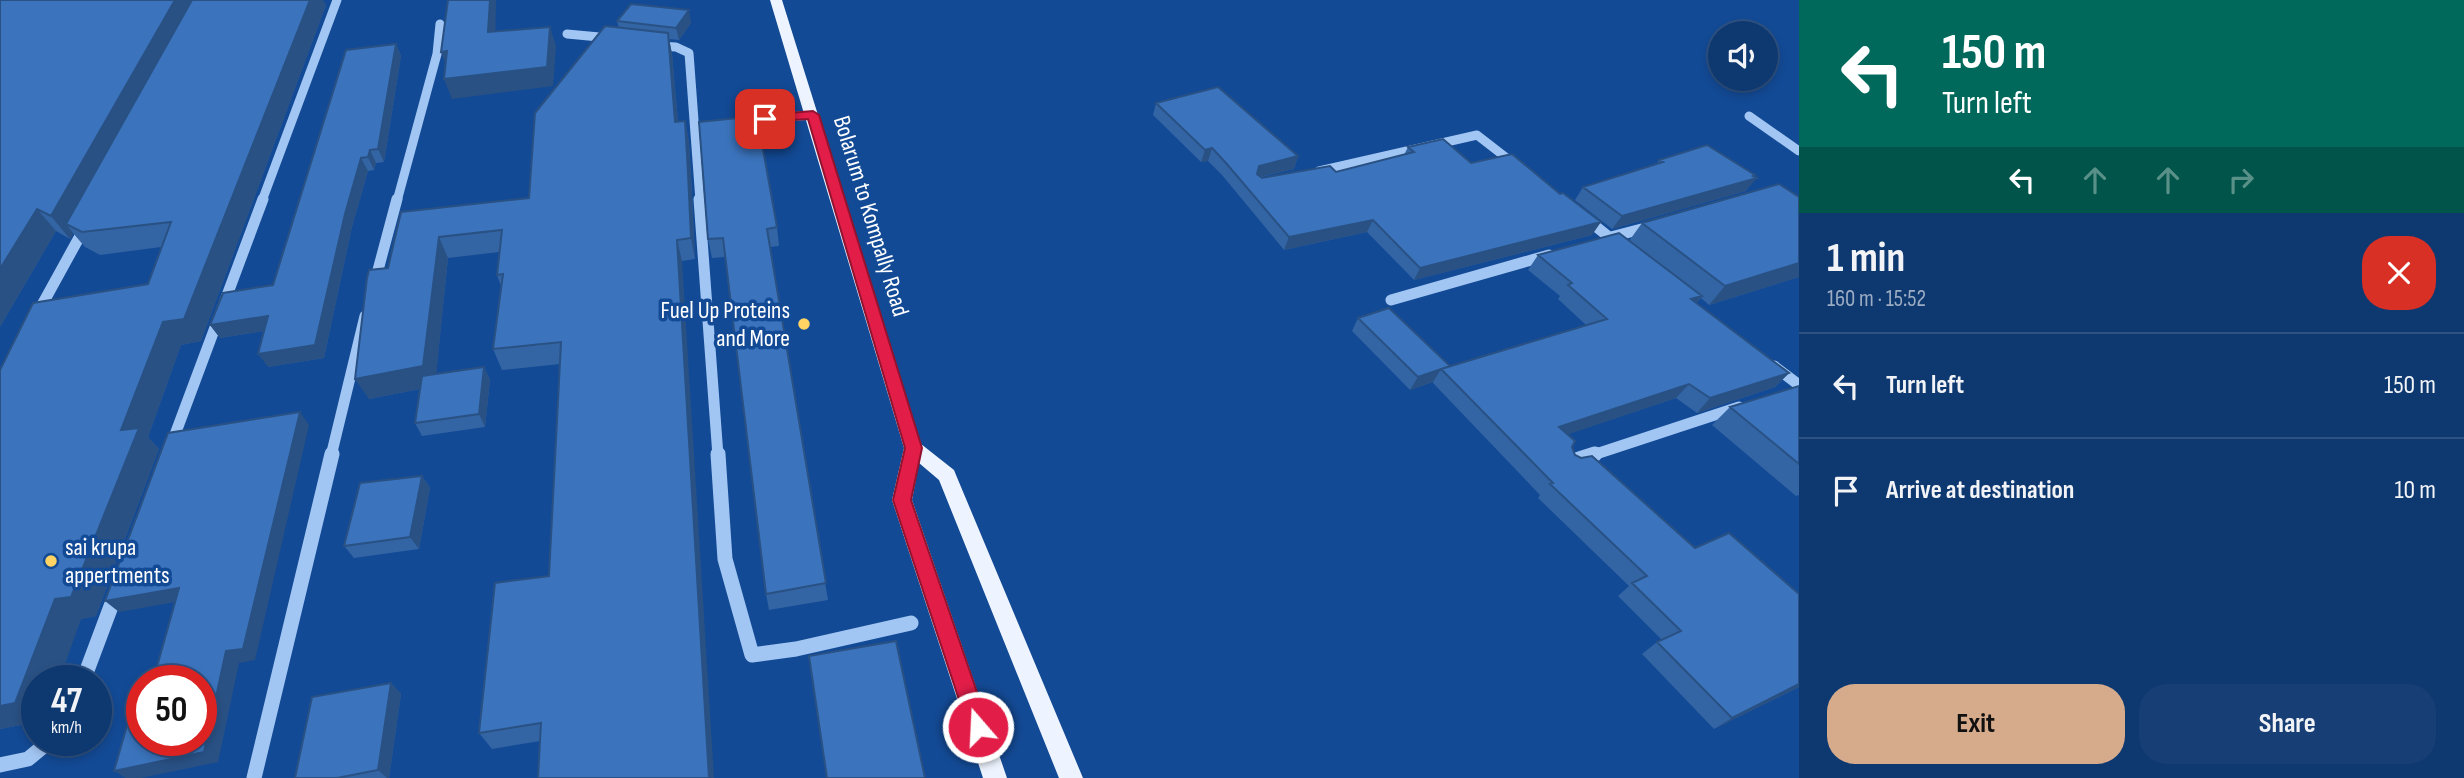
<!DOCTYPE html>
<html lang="en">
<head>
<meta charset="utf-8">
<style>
	body { margin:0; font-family:"Sofia Sans Condensed",sans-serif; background:#173f75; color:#f1f3f6; height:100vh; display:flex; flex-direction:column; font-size:26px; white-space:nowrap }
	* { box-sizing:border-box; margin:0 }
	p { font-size:23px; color:#9bacc3 }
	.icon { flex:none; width:38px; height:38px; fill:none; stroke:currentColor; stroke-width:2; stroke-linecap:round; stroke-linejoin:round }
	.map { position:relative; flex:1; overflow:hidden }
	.drawer { display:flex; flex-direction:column; background:#0e3870; width:665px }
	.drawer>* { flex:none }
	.banner { background:#00695c; color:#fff; overflow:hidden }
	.fabs { position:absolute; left:1708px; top:21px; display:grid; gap:14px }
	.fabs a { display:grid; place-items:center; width:70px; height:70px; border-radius:50%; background:#0e3870; box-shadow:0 4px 10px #0003,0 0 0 2px #2e5283; font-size:35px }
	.speed { position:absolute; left:21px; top:665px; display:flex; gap:14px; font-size:35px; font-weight:700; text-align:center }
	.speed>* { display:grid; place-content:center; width:91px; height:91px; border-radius:50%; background:#0e3870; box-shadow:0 4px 10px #0003,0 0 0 2px #2e5283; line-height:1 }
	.speed small { font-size:18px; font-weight:400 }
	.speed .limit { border:10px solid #d22; background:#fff; color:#111 }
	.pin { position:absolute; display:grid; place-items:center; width:60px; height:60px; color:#fff; margin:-30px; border-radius:14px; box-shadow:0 4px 10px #0006 }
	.me { position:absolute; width:77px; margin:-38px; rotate:341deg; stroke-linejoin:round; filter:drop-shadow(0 0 5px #0008) }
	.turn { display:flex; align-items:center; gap:24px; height:147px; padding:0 28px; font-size:32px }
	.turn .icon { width:91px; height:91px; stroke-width:2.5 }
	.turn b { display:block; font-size:49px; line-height:60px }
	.lanes { display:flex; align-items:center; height:66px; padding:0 28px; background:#0003; justify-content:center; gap:35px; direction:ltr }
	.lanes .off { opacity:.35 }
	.round { display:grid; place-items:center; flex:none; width:74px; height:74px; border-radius:28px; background:#173f75 }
	.overview { display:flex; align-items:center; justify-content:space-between; height:119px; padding:0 28px }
	h1 { font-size:42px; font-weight:700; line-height:52px }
	.primary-button { display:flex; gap:14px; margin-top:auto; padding:14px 28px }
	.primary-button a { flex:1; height:80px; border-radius:28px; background:#d6ab8b; color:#111; font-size:28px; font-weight:700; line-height:80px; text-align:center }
	.primary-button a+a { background:#173f75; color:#f1f3f6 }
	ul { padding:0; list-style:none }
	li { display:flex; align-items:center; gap:21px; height:105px; padding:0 28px; border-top:2px solid #2e5283 }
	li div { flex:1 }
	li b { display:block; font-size:26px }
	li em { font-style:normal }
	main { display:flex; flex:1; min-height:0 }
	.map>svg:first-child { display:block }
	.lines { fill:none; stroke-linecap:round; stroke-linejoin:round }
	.minor-far2 { stroke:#a2c6f3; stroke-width:9 }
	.minor-far1 { stroke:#a2c6f3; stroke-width:11 }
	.minor { stroke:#a2c6f3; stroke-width:15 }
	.major { fill:#eef4ff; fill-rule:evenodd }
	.wall { fill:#3364a3 }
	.shaded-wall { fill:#295184 }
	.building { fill:#3b74bd; stroke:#295184; stroke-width:2 }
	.route { fill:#e11d48; stroke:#92132f; stroke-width:2 }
	.poi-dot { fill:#ffd464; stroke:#134a95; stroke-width:2.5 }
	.labels { text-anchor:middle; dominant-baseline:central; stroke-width:7; stroke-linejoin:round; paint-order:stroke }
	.street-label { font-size:24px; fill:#fff; stroke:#134a95 }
	.poi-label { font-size:24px; fill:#fff; stroke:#134a95; text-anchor:end }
</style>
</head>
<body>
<main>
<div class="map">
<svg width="1799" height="778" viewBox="0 0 1799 778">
	<rect width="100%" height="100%" fill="#134a95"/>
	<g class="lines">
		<path class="minor-far2" d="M567 34 610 38
			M656 46 676 47 689 53 700 201
			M1749 116 1799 151
			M744 120 813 115
			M1319 171 1477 135 1517 166
			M262 201 337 0
			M397 201 437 54 440 24"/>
		<path class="minor-far1" d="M699 199 718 456
			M1584 217 1619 245
			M1607 238 1653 226
			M374 285 397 199
			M1391 300 1549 255
			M37 314 86 225
			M1774 366 1799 385
			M170 448 263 199
			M331 456 365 316
			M1590 456 1739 407"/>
		<path class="minor" d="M718 454 725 559 752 655 796 649 911 623
			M1570 462 1595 454
			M83 681 116 593
			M0 765 28 759 51 740
			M254 778 332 454"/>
		<path class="major" d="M770 0H782L921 444 954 470 956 475 1083 778H1059L939 480 919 463 912 500 1007 778H983L892 500 904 448Z"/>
	</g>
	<path class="wall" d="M0 0 326 5 201 341 181 345 148 437 159 449 96 616 81 619 37 722 0 729V370L148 284 161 247 100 255 85 247 73 233 70 239 56 231 0 327Z
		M617 21 691 23 679 40 669 39 672 54 678 122 685 121 689 142 692 194 695 259 682 261 540 741 492 749 479 733 549 576 560 364 502 370 493 349 501 286 497 275 499 252 448 258 436 374 484 367 490 380 485 427 422 436 415 423 420 389 369 399 388 268 401 212 529 198 619 28Z
		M396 44 401 56 384 162 376 163 374 170 368 171 352 227 324 358 268 367 264 331 220 338 210 325 273 285Z
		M1156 103 1298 156 1294 169 1261 177 1262 178 1336 172 1404 155 1408 147 1471 163 1592 235 1414 280 1367 232 1284 250 1222 175 1208 161 1201 162 1153 115Z
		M1659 160 1755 175 1746 191 1612 229 1575 200 1583 187 1656 165Z
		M1799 197V277L1709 305 1701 298 1696 303 1789 373 1775 387 1697 413 1676 398 1568 434 1575 455 1695 548 1799 594V687L1714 729 1642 654 1657 642 1662 640 1618 596 1629 586 1538 498 1540 495 1433 383V382L1410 390 1352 331 1358 318 1450 366 1586 325 1558 299 1560 296 1528 270 1538 255 1629 241 1642 223Z
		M777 227 779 246 770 247 828 600 769 610 766 594 725 257 712 258 708 239Z
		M1799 386V495L1796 496 1712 425 1730 407Z
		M422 476 430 488 419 549 354 558 344 546Z
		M391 683 401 694 389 778H295Z"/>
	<path class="shaded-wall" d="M175 0H199L66 224 73 233 70 239 51 216Z
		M306 0H323L326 5 201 341 181 345 148 437 159 449 96 616 81 619 59 681H37V722L0 729V706L121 430 163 322Z
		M490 0H496L495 51 488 32Z
		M689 10 691 23 679 40 676 28Z
		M550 27 556 46 553 86 452 99 444 79Z
		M668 33 672 54 680 143 675 122Z
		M396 44 401 56 384 162 378 149Z
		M447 51 448 71 441 52Z
		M685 121 689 142 692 194 695 259 691 238Z
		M1212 148 1208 161 1201 162 1205 150Z
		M370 150 376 163 374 170 368 157Z
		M1298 156 1294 169 1255 178 1259 166Z
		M361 158 368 171 352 227 324 358 268 367 258 354 345 214Z
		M1755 175 1751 180 1757 178 1746 191 1612 229 1622 216Z
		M37 209 56 231 0 327V269Z
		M1373 220 1367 232 1284 250 1289 237Z
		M1601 222 1592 235 1414 280 1420 268Z
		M439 237 448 258 435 386 369 399 355 379Z
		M677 240 682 261 714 778H709Z
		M1799 263V277L1709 305 1725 286Z
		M1702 296 1690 311 1691 299Z
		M268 316 277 329 220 338 210 325Z
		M484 367 490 380 485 427 479 414Z
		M1441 369 1433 382 1410 390 1418 377Z
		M1789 373 1775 387 1697 413 1710 398Z
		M1689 384 1676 398 1548 441 1559 427Z
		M300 412 309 425 255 660 239 663 218 762 141 778H126L114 771 226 651Z
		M422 476 430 488 419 549 410 537Z
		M179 588 192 599 119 612 105 601Z
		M391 683 401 694 389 778H387L378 770Z
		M1799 684V687L1714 729 1732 718Z"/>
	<path class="building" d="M0 0H175L51 216 37 209 0 269Z
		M192 0H310L184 319 163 322 121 430 139 428 71 597 55 599 15 703 0 706V370L33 303 148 284 171 222 82 232 66 224Z
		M448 0H490L488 32 550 27 547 67 444 79 447 51 441 52Z
		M631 4 689 10 676 28 617 21Z
		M605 26 668 33 675 122 685 121 688 173 691 238 677 240 709 778H538L541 723 479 733 495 583 549 576 561 342 493 349 503 274 497 275 502 230 439 237 423 366 355 379 367 278 369 270 388 268 401 212 529 198 535 113Z
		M396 44 378 149 370 150 368 157 361 158 345 214 315 345 258 354 268 316 210 325 223 293 273 285 346 50Z
		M1218 87 1298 156 1259 166 1257 174 1262 178 1330 166 1336 172 1414 152 1408 147 1443 139 1471 163 1512 154 1560 194 1563 193 1601 222 1420 268 1373 220 1289 237 1226 163 1212 148 1205 150 1156 103Z
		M757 116 777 227 767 229 826 583 766 594 723 238 708 239 699 122Z
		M1707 145 1755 175 1753 176 1757 178 1622 216 1583 187 1663 162 1659 160Z
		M1779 184 1799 197V263L1725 286 1642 223Z
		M1619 233 1702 296 1691 299 1789 373 1710 398 1689 384 1559 427 1575 441 1572 447 1575 455 1581 458 1592 456 1695 548 1729 533 1799 594V684L1732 718 1657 642 1681 631 1632 583 1647 576 1550 484 1553 483 1441 369 1607 319 1568 285 1572 283 1538 255Z
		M1389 308 1450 366 1418 377 1358 318Z
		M484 367 479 414 415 423 422 376Z
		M1799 386V464L1730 407Z
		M300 412 243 649 226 651 204 752 114 771 138 687 142 686V740H201V681H153L179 588 105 601 168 433Z
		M422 476 410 537 344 546 360 483Z
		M896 641 925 778H827L809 656Z
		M391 683 378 770 337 778H295L312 697Z"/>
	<path class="route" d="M813 111 819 115 922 448 911 500 989 727 986 735 978 738 971 735 968 727 893 500 905 448 808 119 765 122 759 119 765 115Z"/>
	<g class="poi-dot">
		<circle cx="804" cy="324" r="7"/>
		<circle cx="51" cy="561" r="7"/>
	</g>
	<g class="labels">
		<g class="street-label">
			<text transform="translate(871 216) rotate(73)">Bolarum to Kompally Road</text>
		</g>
		<g class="poi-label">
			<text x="790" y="310">Fuel Up Proteins<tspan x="790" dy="28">and More</tspan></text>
			<text x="65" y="547" text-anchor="start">sai krupa<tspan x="65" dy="28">appertments</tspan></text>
		</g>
	</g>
</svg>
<div class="fabs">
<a><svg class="icon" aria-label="sound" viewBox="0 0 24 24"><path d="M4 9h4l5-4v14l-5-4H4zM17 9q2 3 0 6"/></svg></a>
</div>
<div class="speed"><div>47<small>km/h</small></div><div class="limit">50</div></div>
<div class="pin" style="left:765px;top:119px;background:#d93025"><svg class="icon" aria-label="arrive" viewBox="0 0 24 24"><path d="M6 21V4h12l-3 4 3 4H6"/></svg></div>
<svg class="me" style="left:978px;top:727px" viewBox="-20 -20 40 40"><circle r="17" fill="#e11d48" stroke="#fff" stroke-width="3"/><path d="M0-11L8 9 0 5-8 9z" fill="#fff"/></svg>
</div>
<section class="drawer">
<div class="banner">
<div class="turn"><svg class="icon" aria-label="left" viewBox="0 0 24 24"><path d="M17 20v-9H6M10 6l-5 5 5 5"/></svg><div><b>150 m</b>Turn left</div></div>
<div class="lanes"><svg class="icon" aria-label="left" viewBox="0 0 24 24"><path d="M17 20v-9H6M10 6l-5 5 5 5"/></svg><svg class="icon off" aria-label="ahead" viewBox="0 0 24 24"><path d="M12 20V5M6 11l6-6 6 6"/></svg><svg class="icon off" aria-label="ahead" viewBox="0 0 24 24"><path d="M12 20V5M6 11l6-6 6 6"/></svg><svg class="icon off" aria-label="right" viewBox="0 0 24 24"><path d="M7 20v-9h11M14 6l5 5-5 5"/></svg></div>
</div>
<div class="overview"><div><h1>1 min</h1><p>160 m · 15:52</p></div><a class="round" style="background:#d93025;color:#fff"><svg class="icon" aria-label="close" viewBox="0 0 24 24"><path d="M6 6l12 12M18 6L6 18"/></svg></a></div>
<ul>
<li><svg class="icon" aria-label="left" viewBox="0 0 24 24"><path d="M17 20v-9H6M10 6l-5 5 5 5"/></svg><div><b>Turn left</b></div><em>150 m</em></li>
<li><svg class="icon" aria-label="arrive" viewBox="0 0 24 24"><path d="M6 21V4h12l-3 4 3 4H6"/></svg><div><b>Arrive at destination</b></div><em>10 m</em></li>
</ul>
<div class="primary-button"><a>Exit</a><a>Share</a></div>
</section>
</main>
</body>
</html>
